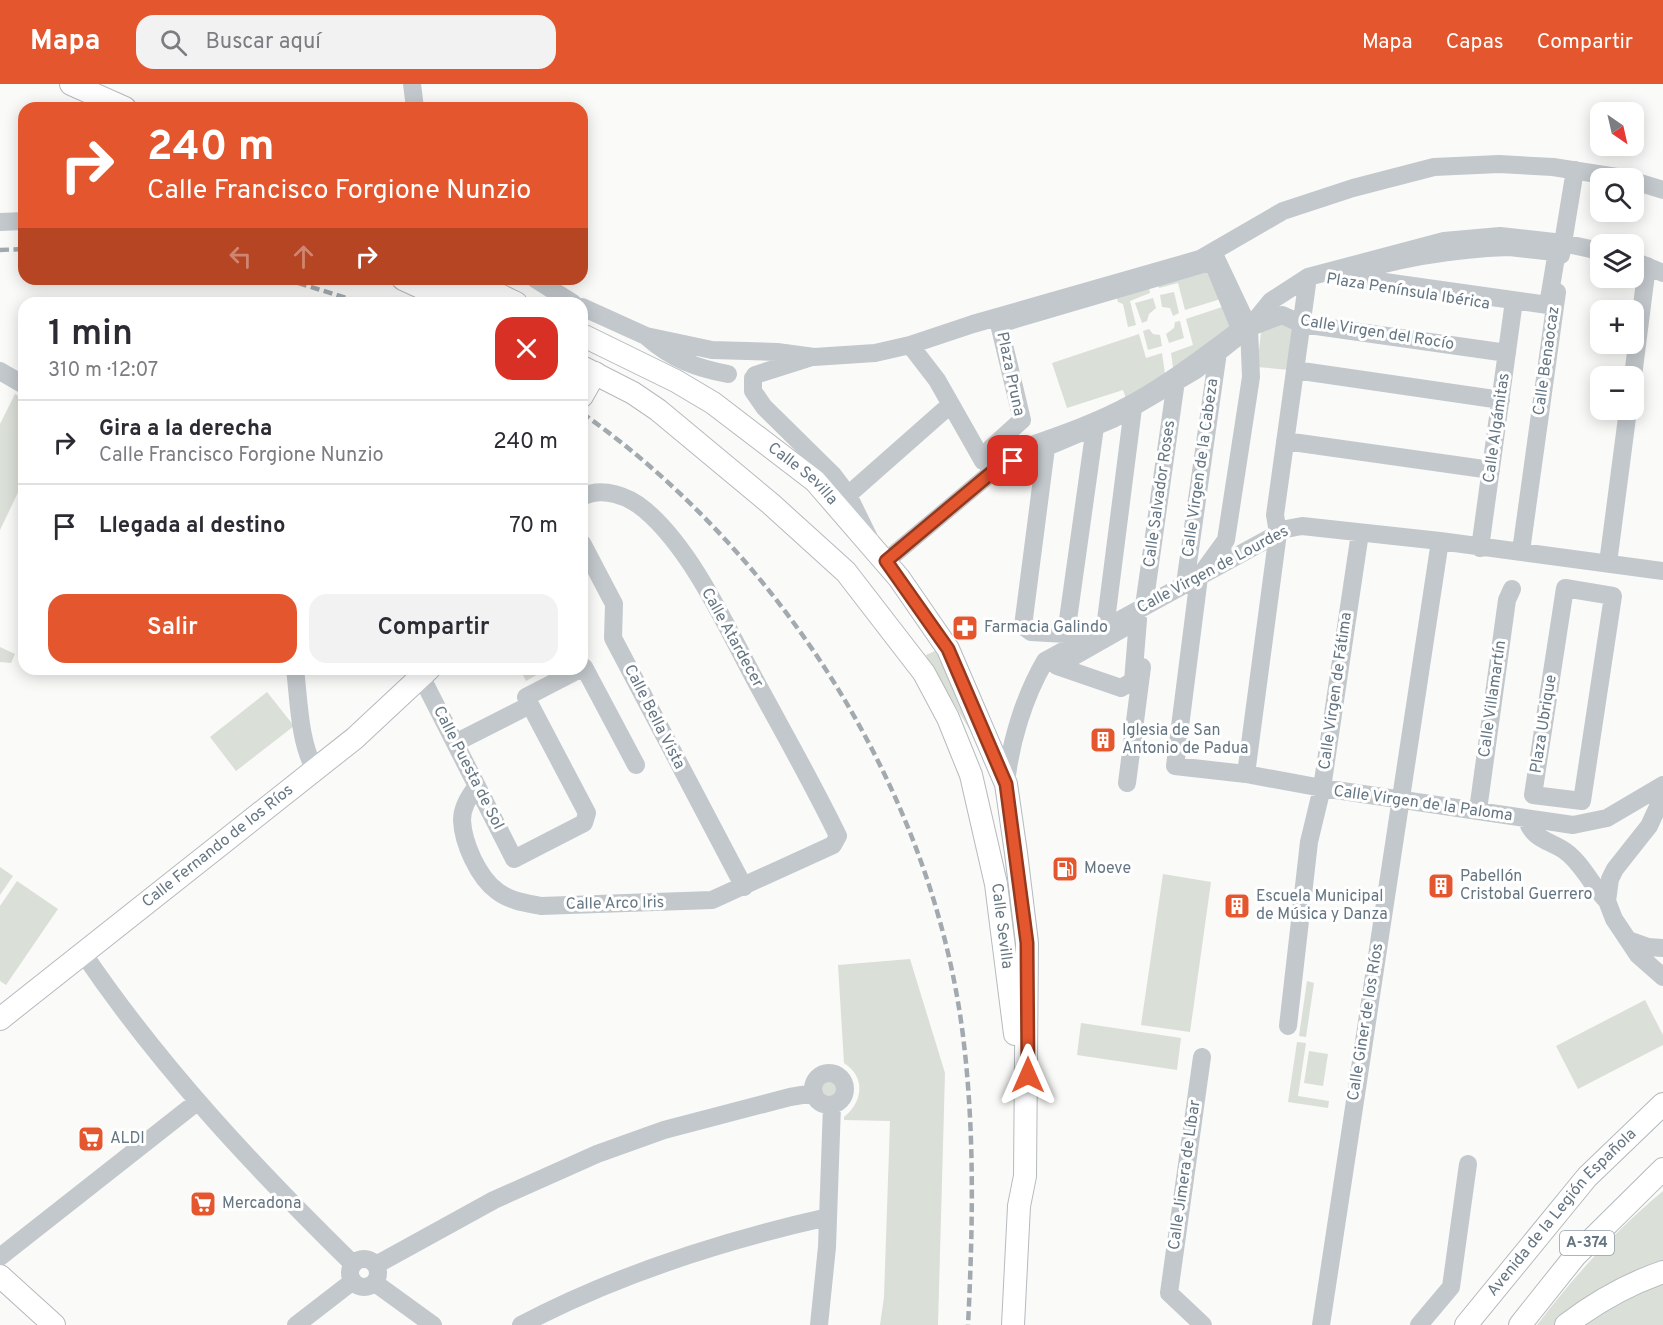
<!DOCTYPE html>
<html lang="es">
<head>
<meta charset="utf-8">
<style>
	body { margin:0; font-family:Overpass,sans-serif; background:#f2f2f3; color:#2b2b33; height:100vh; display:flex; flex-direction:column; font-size:22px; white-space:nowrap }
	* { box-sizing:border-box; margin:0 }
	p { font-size:20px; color:#7c7c81 }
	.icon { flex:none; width:33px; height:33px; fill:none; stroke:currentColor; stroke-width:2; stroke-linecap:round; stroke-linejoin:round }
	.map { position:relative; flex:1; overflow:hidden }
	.panel { position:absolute; left:18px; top:213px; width:570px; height:378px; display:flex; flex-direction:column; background:#fff; border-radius:18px; box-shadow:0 3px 15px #0003 }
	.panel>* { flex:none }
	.hud { position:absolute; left:18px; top:18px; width:570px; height:183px; border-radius:18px; box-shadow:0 3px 15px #0003; background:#e4572e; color:#fff; overflow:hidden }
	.needle { width:39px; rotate:146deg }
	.tools { position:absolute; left:1590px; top:18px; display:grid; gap:12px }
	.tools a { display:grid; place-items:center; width:54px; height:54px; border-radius:12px; background:#fff; box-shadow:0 3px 15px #0003; font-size:30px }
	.pin { position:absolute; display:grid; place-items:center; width:51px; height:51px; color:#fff; margin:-26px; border-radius:12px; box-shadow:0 3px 9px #0006 }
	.me { position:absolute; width:66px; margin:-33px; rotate:0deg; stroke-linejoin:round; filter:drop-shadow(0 0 4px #0008) }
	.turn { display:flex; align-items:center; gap:21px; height:126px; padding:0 30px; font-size:27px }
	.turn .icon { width:78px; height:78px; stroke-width:2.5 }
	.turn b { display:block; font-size:42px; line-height:51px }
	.lanes { display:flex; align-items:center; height:57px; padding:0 30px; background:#0003; justify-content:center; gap:30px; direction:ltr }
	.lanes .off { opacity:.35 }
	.round { display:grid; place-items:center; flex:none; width:63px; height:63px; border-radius:18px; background:#f2f2f3 }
	.overview { display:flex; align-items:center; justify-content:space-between; height:102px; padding:0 30px }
	h1 { font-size:36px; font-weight:600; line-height:45px }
	.cta { display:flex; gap:12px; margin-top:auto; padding:12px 30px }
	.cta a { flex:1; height:69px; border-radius:18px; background:#e4572e; color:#fff; font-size:24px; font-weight:600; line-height:69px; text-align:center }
	.cta a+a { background:#f2f2f3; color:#2b2b33 }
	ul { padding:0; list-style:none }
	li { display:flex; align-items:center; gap:18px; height:84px; padding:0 30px; border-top:2px solid #e1e1e2 }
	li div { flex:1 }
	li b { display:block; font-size:22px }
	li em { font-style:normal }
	header { display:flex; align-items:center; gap:36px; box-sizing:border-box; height:84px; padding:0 30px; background:#e4572e; color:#fff }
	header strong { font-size:28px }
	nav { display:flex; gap:33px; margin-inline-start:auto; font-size:21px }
	.search { width:420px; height:54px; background:#f2f2f3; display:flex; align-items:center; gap:15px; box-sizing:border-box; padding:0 21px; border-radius:18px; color:#7c7c81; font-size:22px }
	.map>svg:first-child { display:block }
	.green { fill:#dadfd7 }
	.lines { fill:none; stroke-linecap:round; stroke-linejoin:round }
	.major-casing { stroke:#b5babe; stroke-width:24 }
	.minor { stroke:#c3c8cc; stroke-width:18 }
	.major { stroke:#fff; stroke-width:22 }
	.rail { stroke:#a2aab0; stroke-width:4.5; stroke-dasharray:9 4.5; stroke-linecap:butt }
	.route-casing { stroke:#94391e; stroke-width:15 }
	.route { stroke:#e4572e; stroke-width:10 }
	.labels { text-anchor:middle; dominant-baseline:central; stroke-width:6; stroke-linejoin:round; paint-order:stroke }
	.shield { fill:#fff; stroke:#939fa8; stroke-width:1.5 }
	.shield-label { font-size:15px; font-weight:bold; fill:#657683 }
	.street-label { font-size:16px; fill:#657683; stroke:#fff }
	.poi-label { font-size:16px; fill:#657683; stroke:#fff; text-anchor:start }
</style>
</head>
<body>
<header>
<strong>Mapa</strong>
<div class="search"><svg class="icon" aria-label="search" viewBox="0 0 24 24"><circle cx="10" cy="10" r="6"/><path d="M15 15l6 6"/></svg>Buscar aquí</div>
<nav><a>Mapa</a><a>Capas</a><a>Compartir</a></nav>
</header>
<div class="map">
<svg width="1663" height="1241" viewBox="0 0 1663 1241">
	<rect width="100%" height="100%" fill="#fafaf8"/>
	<path class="green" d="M1207 183 1224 214 1185 226 1178 199 1159 204 1157 196Z
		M1148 198 1150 209 1130 217 1136 241 1128 243 1123 220 1118 218 1115 208Z
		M1174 208 1179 229 1173 232 1170 224 1162 223 1160 211Z
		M1153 214 1156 224 1149 230 1147 237 1142 239 1135 219Z
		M1228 221 1236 241 1174 291 1171 269 1193 261 1186 235Z
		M1180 237 1184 254 1169 259 1166 250 1174 244 1175 238Z
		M1272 239H1290L1295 248 1290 286 1257 283 1261 248Z
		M1149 245 1153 250 1160 251 1162 262 1148 266 1143 247Z
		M1139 250 1146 274 1162 269 1166 297 1128 320 1123 306 1067 324 1052 279Z
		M15 310 24 315V396L0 446V340Z
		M0 563 15 570 11 579 0 578Z
		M935 567 939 569 977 658 927 575 926 571Z
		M520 585H547L526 597Z
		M267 608 294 642 236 687 210 653Z
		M0 783 13 792 0 811Z
		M1163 790 1211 798 1190 948 1141 941Z
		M17 797 58 825 6 901 0 897V822Z
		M910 875 945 989 938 1241H880L884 1213 890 1037 844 1036V1033C863 1018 866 993 844 979L838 881Z
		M1307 897 1314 899 1306 953 1299 952Z
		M1645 916 1663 951V961L1578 1005 1556 962Z
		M1081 939 1181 954 1177 986 1077 971Z
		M1297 958 1306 959 1298 1012 1329 1017 1328 1024 1288 1018Z
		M1309 967 1328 970 1323 1002 1304 999Z
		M820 1005a10 10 0 1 1 20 0a10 10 0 1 1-20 0Z
		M1663 1107V1241H1537C1575 1191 1615 1147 1663 1107Z"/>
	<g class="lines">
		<g class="major-casing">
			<g id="major">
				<path d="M71 0 125 24"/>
				<path d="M403 195 455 219"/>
				<path d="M445 195 465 204 481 202 516 219"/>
				<path id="s1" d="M582 251 676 297 713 319 815 397 899 494 948 565 1006 700 1016 769 1027 859 1025 1092 1019 1122 1013 1241"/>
				<path id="s2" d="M582 283 633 309 658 326 771 420 846 488 924 589 948 634 971 691 996 800 1015 950"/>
				<path d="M582 312 595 289"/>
				<path id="s3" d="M0 935 355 654 429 585"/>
				<path d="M0 1192 54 1241"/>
				<path id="s4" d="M1466 1241 1587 1093 1663 1020"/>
				<path d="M1520 1241 1575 1172 1663 1085"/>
				<path d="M1566 1241C1596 1218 1628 1200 1663 1188"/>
			</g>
		</g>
		<path class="minor" d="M412 0 415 24
			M1634 97 1663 106
			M0 138 24 137
			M1509 163 1554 168 1556 173 1548 221 1342 192C1397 174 1452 165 1509 163Z
			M1213 168 1249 244 1251 293 1226 456 1199 493 1175 682 1246 690 1322 704 1573 741 1607 734 1663 701
			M1561 171 1575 86
			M1634 177 1663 189
			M1206 179 1214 181 1239 242 1238 247C1203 273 1169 299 1131 320 1089 343 1042 357 998 373L991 364 1022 336 999 240Z
			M535 195 573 219
			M582 223 646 252 712 266 777 268 814 273 875 269 910 261 973 240 1200 175 1283 127 1353 104 1434 83 1499 80 1553 83 1623 94
			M1253 242 1282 231 1302 240 1507 269
			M647 253C672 275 696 284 728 290
			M910 261 937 296 983 377 997 384
			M1295 286 1501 316
			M0 287 24 301
			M755 291 809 274
			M1633 292 1647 182
			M753 294V307L764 323 833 391 848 411 869 454
			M1285 357 1491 386
			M1046 364 1023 542 1031 548 1066 550 1077 560
			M848 411 950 321
			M582 459 614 520 613 554 744 803
			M1480 464 1513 224
			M1521 467 1557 208
			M886 477 997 384 1113 335 1196 286 1249 244 1271 217 1308 193 1444 157 1500 152 1563 159 1600 167
			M1608 479 1628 326
			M1185 500 1218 268
			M1565 504 1613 512 1582 717 1533 711Z
			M1144 522 1176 297
			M1138 536 1133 597 1121 604 1057 582Z
			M1105 544 1133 324
			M1066 550 1095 343
			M582 584 584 583 636 681
			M295 585C299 617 299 657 315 686
			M422 594 514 775 584 739 587 729 526 613 580 585
			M455 659 530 621
			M1246 690 1278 449 1275 431 1308 193
			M1127 699 1142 583
			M1006 700C1010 659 1024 613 1045 577L1286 445 1302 442 1440 457 1663 487
			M477 702C469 712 462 723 462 736 463 759 478 793 497 807 510 817 526 819 541 822L712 816 833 761 838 752C812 698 782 646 754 594 725 540 692 466 645 426 629 412 602 402 582 413
			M1663 712 1649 742 1615 785 1610 795 1607 817 1614 835 1638 871 1663 893
			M1478 726 1507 516 1512 505
			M1527 735C1531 755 1551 757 1565 767 1582 779 1592 802 1607 817
			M1631 857 1648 863 1663 864
			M83 869C161 984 254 1083 353 1180
			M1288 942 1309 758 1322 704 1360 449
			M1202 973 1169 1209 1203 1241
			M813 1005a16 16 0 1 1 32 0a16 16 0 1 1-32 0Z
			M0 1173 197 1018
			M350 1189a14 14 0 1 1 28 0a14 14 0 1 1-28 0Z
			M376 1181 494 1116 597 1070 664 1046 790 1013 814 1009
			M375 1199 433 1241
			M296 1241 353 1197
			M521 1241C618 1190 721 1157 828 1133
			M819 1241 827 1163 832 1021
			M1321 1241 1440 457
			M1419 1241 1451 1203 1468 1080"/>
		<use href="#major" class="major"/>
		<path class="rail" d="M0 166 24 165
			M285 195 363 219
			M582 329C780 469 929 702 962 944 975 1042 973 1142 968 1241"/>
	</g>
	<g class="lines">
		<g class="route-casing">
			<path id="route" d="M1013 377 997 384 886 477 948 565 1006 700 1027 859 1028 991"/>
		</g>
		<use href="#route" class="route"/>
	</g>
	<defs>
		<g id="pharmacy-square" transform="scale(1.35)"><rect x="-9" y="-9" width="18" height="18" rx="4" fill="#e4572e" stroke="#fff"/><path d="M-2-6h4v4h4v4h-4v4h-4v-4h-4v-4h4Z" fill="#fff"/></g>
		<g id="building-square" transform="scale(1.35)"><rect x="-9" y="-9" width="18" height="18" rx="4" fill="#e4572e" stroke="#fff"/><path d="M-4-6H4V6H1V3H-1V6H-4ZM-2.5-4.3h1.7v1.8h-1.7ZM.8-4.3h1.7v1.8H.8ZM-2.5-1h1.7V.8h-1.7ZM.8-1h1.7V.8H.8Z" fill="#fff"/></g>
		<g id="fuel-square" transform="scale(1.35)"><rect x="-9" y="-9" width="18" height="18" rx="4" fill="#e4572e" stroke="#fff"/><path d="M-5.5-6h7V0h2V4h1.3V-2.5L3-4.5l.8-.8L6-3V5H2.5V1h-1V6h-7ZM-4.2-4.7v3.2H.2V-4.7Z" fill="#fff"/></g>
		<g id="supermarket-square" transform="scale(1.35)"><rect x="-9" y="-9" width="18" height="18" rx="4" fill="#e4572e" stroke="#fff"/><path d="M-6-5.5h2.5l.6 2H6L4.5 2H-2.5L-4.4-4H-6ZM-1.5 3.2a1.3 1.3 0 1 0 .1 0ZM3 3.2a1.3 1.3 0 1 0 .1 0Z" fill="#fff"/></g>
	</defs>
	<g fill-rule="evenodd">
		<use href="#pharmacy-square" x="965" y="544"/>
		<use href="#building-square" x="1103" y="656"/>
		<use href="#fuel-square" x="1065" y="785"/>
		<use href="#building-square" x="1441" y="802"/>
		<use href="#building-square" x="1237" y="822"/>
		<use href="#supermarket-square" x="91" y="1055"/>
		<use href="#supermarket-square" x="203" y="1120"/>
	</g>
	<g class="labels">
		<rect class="shield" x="1560" y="1147" width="54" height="24" rx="4.5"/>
		<g class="shield-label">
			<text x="1587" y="1159">A-374</text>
		</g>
		<g class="street-label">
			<text transform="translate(1408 208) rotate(9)">Plaza Península Ibérica</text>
			<text transform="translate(1377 249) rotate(9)">Calle Virgen del Rocío</text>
			<text transform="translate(1547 277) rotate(-82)">Calle Benaocaz</text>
			<text transform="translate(1010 290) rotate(78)">Plaza Pruna</text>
			<text transform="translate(1497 344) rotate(-82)">Calle Algámitas</text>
			<text transform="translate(1201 384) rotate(-82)">Calle Virgen de la Cabeza</text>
			<text stroke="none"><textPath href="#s1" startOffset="262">Calle Sevilla</textPath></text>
			<text transform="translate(1160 410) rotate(-82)">Calle Salvador Roses</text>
			<text transform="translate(1213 486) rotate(-28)">Calle Virgen de Lourdes</text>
			<text transform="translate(732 554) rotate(61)">Calle Atardecer</text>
			<text transform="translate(1336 607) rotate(-82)">Calle Virgen de Fátima</text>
			<text transform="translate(1493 615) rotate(-82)">Calle Villamartín</text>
			<text transform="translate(654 633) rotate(63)">Calle Bella Vista</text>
			<text transform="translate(1544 640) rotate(-81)">Plaza Ubrique</text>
			<text transform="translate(468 684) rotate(63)">Calle Puesta de Sol</text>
			<text transform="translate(1423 720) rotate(8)">Calle Virgen de la Paloma</text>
			<text stroke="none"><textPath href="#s3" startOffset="278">Calle Fernando de los Ríos</textPath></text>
			<text transform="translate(615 820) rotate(-1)">Calle Arco Iris</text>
			<text stroke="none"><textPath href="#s2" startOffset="730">Calle Sevilla</textPath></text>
			<text transform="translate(1366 938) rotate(-81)">Calle Giner de los Ríos</text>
			<text transform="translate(1185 1091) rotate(-82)">Calle Jimera de Líbar</text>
			<text stroke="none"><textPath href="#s4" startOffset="148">Avenida de la Legión Española</textPath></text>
		</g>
		<g class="poi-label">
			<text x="984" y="544">Farmacia Galindo</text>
			<text x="1122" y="647">Iglesia de San<tspan x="1122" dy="18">Antonio de Padua</tspan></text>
			<text x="1084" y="785">Moeve</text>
			<text x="1460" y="793">Pabellón<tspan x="1460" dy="18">Cristobal Guerrero</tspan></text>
			<text x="1256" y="813">Escuela Municipal<tspan x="1256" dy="18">de Música y Danza</tspan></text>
			<text x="110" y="1055">ALDI</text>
			<text x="222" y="1120">Mercadona</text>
		</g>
	</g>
</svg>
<div class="tools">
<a><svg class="needle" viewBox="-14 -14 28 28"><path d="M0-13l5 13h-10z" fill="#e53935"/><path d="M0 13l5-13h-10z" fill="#7c7c81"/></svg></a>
<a><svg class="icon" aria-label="search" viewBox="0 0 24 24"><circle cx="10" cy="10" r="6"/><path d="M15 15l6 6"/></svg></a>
<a><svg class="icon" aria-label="layers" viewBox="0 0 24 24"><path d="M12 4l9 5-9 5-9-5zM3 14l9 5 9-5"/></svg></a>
<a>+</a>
<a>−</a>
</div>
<div class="pin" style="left:1013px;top:377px;background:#d93025"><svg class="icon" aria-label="arrive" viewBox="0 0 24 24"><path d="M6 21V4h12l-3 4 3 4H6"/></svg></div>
<svg class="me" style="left:1028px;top:991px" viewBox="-20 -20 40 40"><path d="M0-17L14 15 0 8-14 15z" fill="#e4572e" stroke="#fff" stroke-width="4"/></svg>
<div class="hud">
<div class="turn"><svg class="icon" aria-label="right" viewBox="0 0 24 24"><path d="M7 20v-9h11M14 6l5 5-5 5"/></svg><div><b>240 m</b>Calle Francisco Forgione Nunzio</div></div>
<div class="lanes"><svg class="icon off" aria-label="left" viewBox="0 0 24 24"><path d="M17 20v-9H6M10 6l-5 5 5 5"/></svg><svg class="icon off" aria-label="ahead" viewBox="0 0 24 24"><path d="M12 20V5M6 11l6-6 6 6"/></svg><svg class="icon" aria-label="right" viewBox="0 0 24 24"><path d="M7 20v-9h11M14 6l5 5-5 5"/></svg></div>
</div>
<section class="panel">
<div class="overview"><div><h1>1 min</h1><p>310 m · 12:07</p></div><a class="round" style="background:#d93025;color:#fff"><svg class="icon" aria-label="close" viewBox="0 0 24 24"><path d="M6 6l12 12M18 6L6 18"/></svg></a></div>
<ul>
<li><svg class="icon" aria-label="right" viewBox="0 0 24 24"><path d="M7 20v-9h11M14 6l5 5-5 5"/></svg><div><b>Gira a la derecha</b><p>Calle Francisco Forgione Nunzio</p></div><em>240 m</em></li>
<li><svg class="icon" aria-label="arrive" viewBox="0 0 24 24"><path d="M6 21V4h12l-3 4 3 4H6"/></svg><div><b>Llegada al destino</b></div><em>70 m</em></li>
</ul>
<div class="cta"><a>Salir</a><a>Compartir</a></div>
</section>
</div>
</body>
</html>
